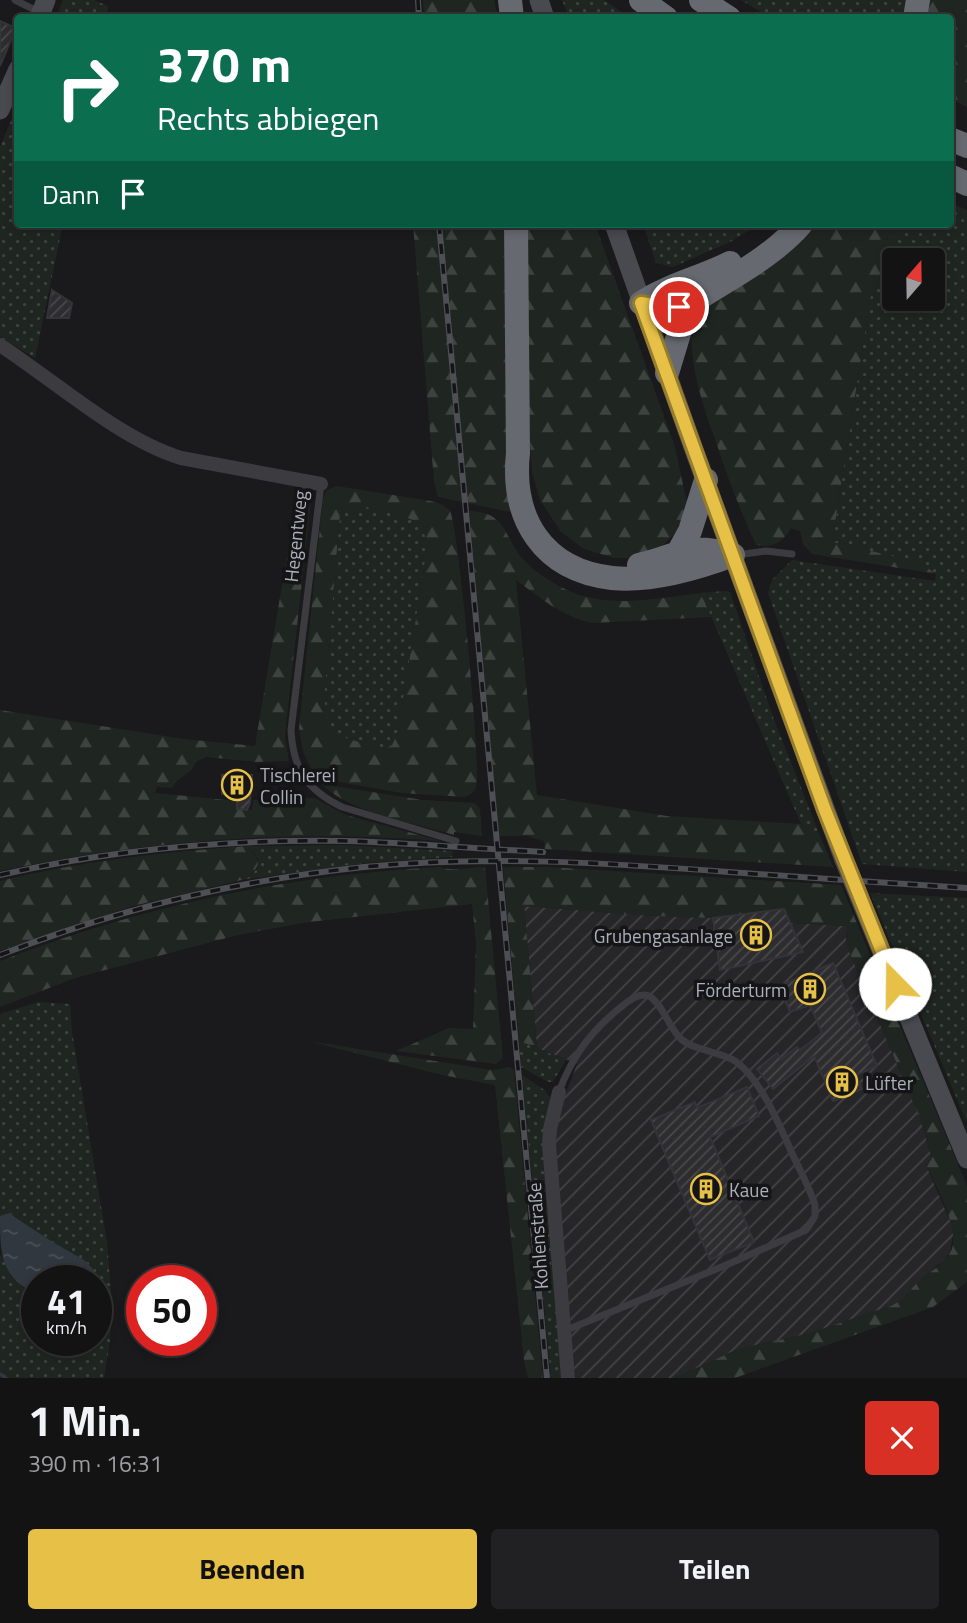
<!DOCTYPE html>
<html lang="de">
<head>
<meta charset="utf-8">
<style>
	body { margin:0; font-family:"Titillium Web",sans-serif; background:#212022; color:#f1f3f6; height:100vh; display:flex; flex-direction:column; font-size:26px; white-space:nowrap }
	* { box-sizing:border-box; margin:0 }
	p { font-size:23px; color:#9d9ea0 }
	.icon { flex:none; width:38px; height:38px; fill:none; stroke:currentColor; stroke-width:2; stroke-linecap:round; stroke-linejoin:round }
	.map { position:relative; height:1378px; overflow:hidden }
	.drawer { display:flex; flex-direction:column; background:#141314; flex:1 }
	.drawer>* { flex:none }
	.guide { position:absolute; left:14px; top:14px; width:940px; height:214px; border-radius:7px; box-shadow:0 4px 10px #0003,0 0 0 2px #333234; background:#0b6e4f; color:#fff; overflow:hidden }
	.needle { width:46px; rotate:20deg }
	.fabs { position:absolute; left:882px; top:248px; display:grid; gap:14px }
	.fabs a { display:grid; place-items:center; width:63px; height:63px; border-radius:7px; background:#141314; box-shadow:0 4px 10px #0003,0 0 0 2px #333234; font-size:35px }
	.speed { position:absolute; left:21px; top:1265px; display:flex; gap:14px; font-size:35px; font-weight:700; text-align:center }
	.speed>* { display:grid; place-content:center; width:91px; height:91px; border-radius:50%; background:#141314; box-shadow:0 4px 10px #0003,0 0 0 2px #333234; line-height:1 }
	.speed small { font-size:18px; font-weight:400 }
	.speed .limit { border:10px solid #d22; background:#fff; color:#111 }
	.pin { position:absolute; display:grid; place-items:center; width:60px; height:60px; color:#fff; margin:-30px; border:4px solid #fff; border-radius:50%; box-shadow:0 2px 7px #0007 }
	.me { position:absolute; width:77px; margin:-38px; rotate:338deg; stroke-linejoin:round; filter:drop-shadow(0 0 5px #0008) }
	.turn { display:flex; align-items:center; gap:24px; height:147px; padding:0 28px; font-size:32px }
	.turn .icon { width:91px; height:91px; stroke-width:2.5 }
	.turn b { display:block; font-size:49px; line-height:60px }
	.then { display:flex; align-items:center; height:66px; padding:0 28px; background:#0003; gap:14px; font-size:26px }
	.round { display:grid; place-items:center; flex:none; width:74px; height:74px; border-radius:7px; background:#212022 }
	.head { display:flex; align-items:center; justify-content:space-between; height:119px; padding:0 28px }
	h1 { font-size:42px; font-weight:700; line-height:52px }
	.cta { display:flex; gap:14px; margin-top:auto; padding:14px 28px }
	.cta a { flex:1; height:80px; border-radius:7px; background:#e6c047; color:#111; font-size:28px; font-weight:700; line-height:80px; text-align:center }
	.cta a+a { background:#212022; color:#f1f3f6 }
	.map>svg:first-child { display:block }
	.industrial { fill:url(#industrial-furrows) }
	.grass { fill:url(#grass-dots); fill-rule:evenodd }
	.forest { fill:url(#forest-firs); fill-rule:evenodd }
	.water { fill:url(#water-ripples) }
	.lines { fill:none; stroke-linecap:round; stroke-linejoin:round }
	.stream { stroke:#30373f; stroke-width:3.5 }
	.building { fill:url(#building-hatch); stroke:#343337; stroke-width:2 }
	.service { stroke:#3b3b40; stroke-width:7 }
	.minor { stroke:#3b3b40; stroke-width:14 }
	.secondary { stroke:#494a50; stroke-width:19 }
	.motorway { stroke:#676971; stroke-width:24 }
	.rail-casing { stroke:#4e4f55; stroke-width:6 }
	.rail { stroke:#151416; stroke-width:3.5; stroke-dasharray:10; stroke-linecap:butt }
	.route-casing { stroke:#967d2e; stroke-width:18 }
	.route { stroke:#e6c047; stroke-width:12 }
	.labels { text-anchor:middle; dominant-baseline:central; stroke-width:7; stroke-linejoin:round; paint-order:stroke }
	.street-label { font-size:19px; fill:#adafba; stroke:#151416 }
	.poi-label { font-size:19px; fill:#adafba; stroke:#151416; text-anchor:start }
</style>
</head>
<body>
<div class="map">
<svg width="967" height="1378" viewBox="0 0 967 1378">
	<defs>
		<pattern id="industrial-furrows" width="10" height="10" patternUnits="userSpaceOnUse" patternTransform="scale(1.75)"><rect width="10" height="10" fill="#262528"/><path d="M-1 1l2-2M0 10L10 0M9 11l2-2" fill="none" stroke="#434245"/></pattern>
		<pattern id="grass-dots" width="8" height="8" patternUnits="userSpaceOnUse" patternTransform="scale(1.75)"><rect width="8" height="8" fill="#1f2621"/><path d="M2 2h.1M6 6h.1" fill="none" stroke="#3d433f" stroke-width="1.8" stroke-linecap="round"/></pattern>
		<pattern id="forest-firs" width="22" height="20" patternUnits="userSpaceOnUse" patternTransform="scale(1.75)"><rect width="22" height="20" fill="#1f2621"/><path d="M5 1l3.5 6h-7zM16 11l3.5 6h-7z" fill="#3d433f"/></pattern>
		<pattern id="water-ripples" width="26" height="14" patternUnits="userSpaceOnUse" patternTransform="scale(1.75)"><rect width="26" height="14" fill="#30373f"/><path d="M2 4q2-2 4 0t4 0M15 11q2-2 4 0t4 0" fill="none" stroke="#4b5159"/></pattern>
		<pattern id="building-hatch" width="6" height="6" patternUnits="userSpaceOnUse" patternTransform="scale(1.75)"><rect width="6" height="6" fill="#2d2c2f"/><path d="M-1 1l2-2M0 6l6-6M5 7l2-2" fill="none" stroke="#49484b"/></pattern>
	</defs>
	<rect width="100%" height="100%" fill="#1a191b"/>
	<path class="industrial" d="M524 906 654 916 713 918 785 909 791 923 847 926 846 944 920 1118 932 1158 926 1165 954 1230 950 1252 944 1260 922 1278 902 1300 891 1306 807 1334 738 1349 675 1378H573L554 1139 562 1103 577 1064 537 1048Z"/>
	<path class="grass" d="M63 0H94L108 6 106 17H56Z
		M562 0H604L629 17H569Z
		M741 0H930L926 18 906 15 894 18 769 17Z
		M17 106 18 224H63L35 358 0 337V147Z
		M950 203 967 210V872L862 864 768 593 772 580 792 560 935 581 936 574 919 562 832 543 872 288H878L897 224H950ZM894 261H933V299H894Z
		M643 224H759L732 241 673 267 656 263Z
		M366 507 394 513 423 524 427 549 398 732 392 745 384 749 331 734 328 728 324 699 340 514 344 510Z
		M723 591 730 592 773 717 819 833 801 824 701 593Z
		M346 845 453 851 452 857 365 863 246 879 257 869 258 858 247 846Z
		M870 893 967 898V1123Z
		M38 1002 70 1004 72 1031 107 1242 112 1304 110 1342 104 1378H0V1254L24 1289 37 1295V1340H96V1281H86L90 1277 92 1268C80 1256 65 1250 50 1241 36 1232 24 1221 9 1213L0 1216V1014Z
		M519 1041 566 1060 553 1082H548L521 1067Z
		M522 1075 546 1091 550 1099 563 1378H551Z"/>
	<path class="forest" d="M423 0H494L498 17H424Z
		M930 0H967V107L950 99V18H926Z
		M413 224H504L506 390 515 513 438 497 434 481Z
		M527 224H595L675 447 688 508 676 533 653 554 638 558H614L584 549 561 532 540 500 532 473 528 414Z
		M812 224H897L878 289 872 288 832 542 919 562 936 574 812 554 803 544 800 531 791 528C783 543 772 548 756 545 741 512 728 479 717 445 702 403 687 360 692 314Z
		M299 484 306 488 311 501 286 725 285 739 289 761 256 762 206 757 196 762C189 777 180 774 172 788L157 787 155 793 237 801V809L252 810 253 800 314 798 346 815 441 841C289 829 149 840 0 871V710L184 739 255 746Z
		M336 486 431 501C438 503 445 505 450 511 458 524 482 771 476 787 474 792 470 795 465 797L402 793 316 778 303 752 299 728 323 498 327 490ZM366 507 394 513 423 524 427 549 398 732 392 745 384 749 331 734 328 728 324 699 340 514 345 510Z
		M469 511C506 512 503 534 521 557 534 572 556 586 574 593 614 608 660 598 701 593L711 617 592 623C559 615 542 599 516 580L537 795 667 816 801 824 819 833 833 867 545 849 544 841 527 836H499Z
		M321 784 423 800 474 803 480 808 482 836 454 832V835C412 822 353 814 321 784Z
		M247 846C261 862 262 864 246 879L133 906 0 951V881C81 861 164 852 247 846Z
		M440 867C454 872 469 867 485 867L503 1058 496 1064 396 1051 449 1028 473 1029 476 943 472 904 309 922 238 935 75 978 0 1007V961C142 906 288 875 440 867Z
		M503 867H548L841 885 967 1186V1282L933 1307 735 1378H675L738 1349 807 1334 891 1306C905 1299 912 1287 923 1277 933 1270 945 1263 951 1251 961 1229 935 1186 926 1164L932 1157 920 1118 846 944 847 926 791 923 785 909 713 918 654 916 524 906 537 1048 519 1041Z
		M308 1041 492 1070 510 1067 514 1070 543 1378H528L524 1361 495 1085 442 1075Z"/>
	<path class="water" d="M9 1213 51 1241 84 1260 93 1269 90 1277 86 1281H37V1295C0 1276 0 1254 0 1216Z"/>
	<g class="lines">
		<path class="stream" d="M0 1374 6 1378"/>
	</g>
	<path class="building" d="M0 21 16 28 0 66Z
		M52 290 72 303 69 318H47Z
		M222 775H252L250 803 247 810 237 809V795L222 794Z
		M784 909 803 952 720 970 713 918Z
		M833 963 877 1066 856 1075 862 1089 833 1101 814 1056 773 1089 757 1069 777 1053 781 1059 797 1047 800 1050 822 1033 810 1005 790 1012 779 986Z
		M747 1087 759 1116 710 1137 754 1242 710 1260 651 1120 695 1102 697 1108Z"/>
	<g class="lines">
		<path class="service" d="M15 0 39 12
			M321 484 291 730C293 769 307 790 342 807L456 841
			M737 555 766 551 792 554
			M559 1092C572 1056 592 1030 621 1007 628 1001 639 992 649 996 662 1003 669 1028 681 1039 695 1051 719 1051 735 1061 760 1078 779 1124 791 1151 799 1169 809 1186 815 1205V1216L806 1230 724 1266 564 1331"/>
		<path class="minor" d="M0 345C55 381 119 439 181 458L321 484
			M559 1092 550 1129 549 1144 568 1378"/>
		<path class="secondary" d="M539 0 545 18
			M39 18 46 0
			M0 110 18 69
			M614 224 693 447 844 860 967 1159"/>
		<path class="motorway" d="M510 0 512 18
			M641 0 666 18
			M701 0 729 18
			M915 18 918 0
			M950 139 967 146
			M950 176 967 184
			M516 224 518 453C511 519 543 570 612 578 650 582 698 568 733 555
			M641 303C660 307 674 308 693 302 730 278 771 258 801 224
			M641 303C668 285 700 278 730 263
			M667 373 680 330 693 302
			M679 551 690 531 706 480
			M639 565C682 555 685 542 733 555"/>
		<g class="rail-casing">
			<path id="rail" d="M418 0 419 18
				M439 224 547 1378
				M0 875C114 849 231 839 347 841 413 843 478 849 543 852
				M0 955C117 909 239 880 364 867 485 855 608 863 729 872 808 878 888 883 967 888"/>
		</g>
		<use href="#rail" class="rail"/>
	</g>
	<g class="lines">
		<g class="route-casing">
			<path id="route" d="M679 307H664L641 303 825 810 895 984"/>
		</g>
		<use href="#route" class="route"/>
	</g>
	<defs>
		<g id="building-ring" transform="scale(1.575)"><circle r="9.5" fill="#151416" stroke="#e6c047" stroke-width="1.5"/><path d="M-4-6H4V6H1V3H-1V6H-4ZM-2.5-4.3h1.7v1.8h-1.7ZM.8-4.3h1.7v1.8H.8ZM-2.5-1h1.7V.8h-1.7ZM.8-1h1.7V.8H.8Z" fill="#e6c047"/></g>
	</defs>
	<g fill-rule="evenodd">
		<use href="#building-ring" x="237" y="785"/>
		<use href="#building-ring" x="756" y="935"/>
		<use href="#building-ring" x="810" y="989"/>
		<use href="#building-ring" x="842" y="1082"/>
		<use href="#building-ring" x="706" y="1189"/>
	</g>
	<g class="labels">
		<g class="street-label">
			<text transform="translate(295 536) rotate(-84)">Hegentweg</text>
			<text transform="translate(537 1236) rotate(-94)">Kohlenstraße</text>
		</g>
		<g class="poi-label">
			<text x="260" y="774">Tischlerei<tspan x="260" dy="22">Collin</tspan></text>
			<text x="733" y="935" text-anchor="end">Grubengasanlage</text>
			<text x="787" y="989" text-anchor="end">Förderturm</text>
			<text x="865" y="1082">Lüfter</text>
			<text x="729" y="1189">Kaue</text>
		</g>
	</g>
</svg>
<div class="fabs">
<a><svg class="needle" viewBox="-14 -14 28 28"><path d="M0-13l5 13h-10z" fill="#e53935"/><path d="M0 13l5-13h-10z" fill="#9d9ea0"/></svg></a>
</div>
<div class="speed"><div>41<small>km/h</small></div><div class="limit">50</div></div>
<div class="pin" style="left:679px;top:307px;background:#d93025"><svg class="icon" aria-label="arrive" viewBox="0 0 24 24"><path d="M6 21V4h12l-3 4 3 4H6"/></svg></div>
<svg class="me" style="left:895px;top:984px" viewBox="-20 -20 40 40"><circle r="19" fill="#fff"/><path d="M0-13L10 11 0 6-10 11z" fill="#e6c047"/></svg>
<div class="guide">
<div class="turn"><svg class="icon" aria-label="right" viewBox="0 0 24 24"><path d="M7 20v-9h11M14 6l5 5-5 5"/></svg><div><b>370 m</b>Rechts abbiegen</div></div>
<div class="then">Dann<svg class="icon" aria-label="arrive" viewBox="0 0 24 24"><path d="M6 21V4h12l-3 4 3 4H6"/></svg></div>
</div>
</div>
<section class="drawer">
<div class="head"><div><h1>1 Min.</h1><p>390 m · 16:31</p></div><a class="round" style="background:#d93025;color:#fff"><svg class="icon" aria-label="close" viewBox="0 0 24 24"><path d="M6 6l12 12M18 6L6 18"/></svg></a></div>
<div class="cta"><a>Beenden</a><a>Teilen</a></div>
</section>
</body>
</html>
